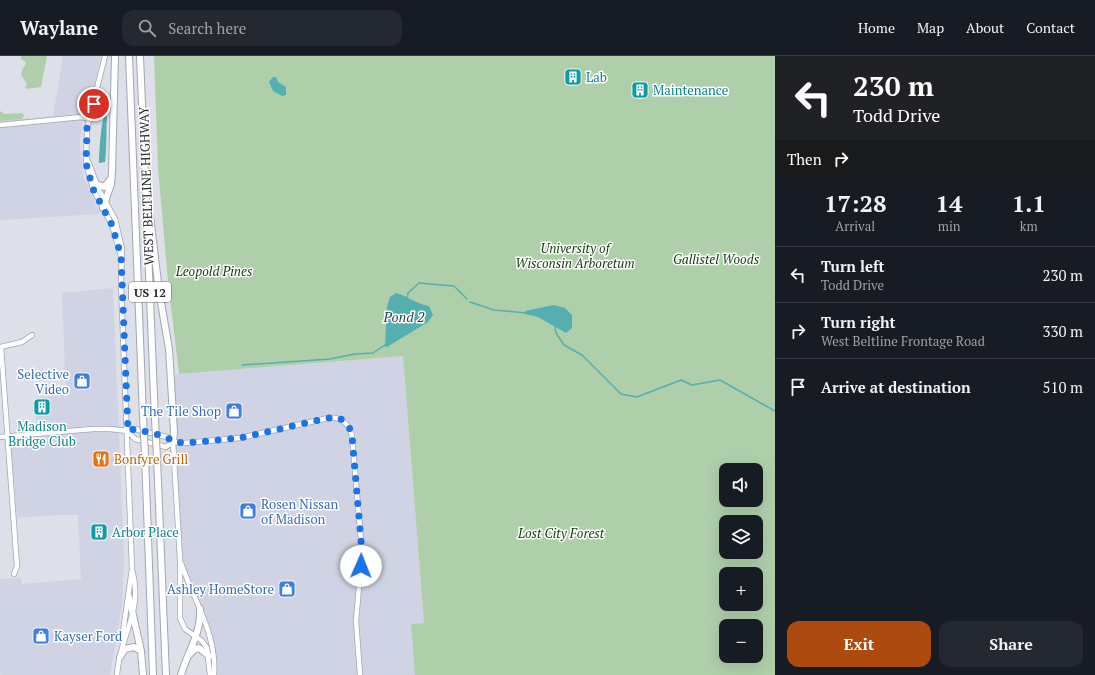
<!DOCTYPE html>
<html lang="en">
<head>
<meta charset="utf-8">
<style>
	body { margin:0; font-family:"PT Serif",serif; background:#242831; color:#f1f3f6; height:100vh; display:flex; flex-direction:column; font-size:15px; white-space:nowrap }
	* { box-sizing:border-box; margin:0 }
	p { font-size:13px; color:#9ea1a6 }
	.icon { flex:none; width:22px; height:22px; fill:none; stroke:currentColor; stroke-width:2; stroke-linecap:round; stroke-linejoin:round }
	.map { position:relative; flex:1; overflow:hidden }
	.sheet { display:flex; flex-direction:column; background:#171b24; width:320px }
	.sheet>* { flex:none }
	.guide { background:#202124; color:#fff; overflow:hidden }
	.controls { position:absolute; left:719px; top:407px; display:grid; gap:8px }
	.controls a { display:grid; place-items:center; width:44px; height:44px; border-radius:8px; background:#171b24; box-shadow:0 4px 16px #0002; font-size:20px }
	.pin { position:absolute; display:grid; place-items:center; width:34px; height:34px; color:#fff; margin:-17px; border:2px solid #fff; border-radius:50%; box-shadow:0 1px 4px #0007 }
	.me { position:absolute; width:44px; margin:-22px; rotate:1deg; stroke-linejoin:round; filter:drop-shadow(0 0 3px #0008) }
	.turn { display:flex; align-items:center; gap:14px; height:84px; padding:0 12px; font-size:18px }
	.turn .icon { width:52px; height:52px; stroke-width:2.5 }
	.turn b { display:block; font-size:28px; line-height:34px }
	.then { display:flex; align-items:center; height:38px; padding:0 12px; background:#0003; gap:8px; font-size:15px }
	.eta { display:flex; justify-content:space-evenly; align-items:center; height:68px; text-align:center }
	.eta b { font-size:24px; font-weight:800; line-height:28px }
	.primary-button { display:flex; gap:8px; margin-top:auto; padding:8px 12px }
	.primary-button a { flex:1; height:46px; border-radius:12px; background:#ac4a10; color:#fff; font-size:16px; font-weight:800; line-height:46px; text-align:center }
	.primary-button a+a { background:#242831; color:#f1f3f6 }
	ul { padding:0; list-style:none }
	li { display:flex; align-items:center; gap:12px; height:56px; padding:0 12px; border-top:1px solid #363941 }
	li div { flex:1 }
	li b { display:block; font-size:15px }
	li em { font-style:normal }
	header { display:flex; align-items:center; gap:24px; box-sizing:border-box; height:56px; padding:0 20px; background:#171b24; border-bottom:1px solid #363941 }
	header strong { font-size:19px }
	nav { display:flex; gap:22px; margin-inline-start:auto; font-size:14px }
	.search { width:280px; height:36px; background:#242831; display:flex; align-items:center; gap:10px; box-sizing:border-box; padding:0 14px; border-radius:12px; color:#9ea1a6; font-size:15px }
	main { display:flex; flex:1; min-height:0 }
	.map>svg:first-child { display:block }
	.built { fill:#cfd3e3 }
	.green { fill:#afcfaa; fill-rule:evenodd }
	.water { fill:#54afb0 }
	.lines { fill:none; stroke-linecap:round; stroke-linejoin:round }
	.stream { stroke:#54afb0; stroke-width:1.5 }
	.minor-casing { stroke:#a4a6af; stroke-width:6 }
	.highway-casing { stroke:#a4a6af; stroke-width:8 }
	.minor { stroke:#fff; stroke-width:4.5 }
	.highway { stroke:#fff; stroke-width:6 }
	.highway-bridge-casing { stroke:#a4a6af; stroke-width:8; stroke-linecap:butt }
	.highway-bridge { stroke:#fff; stroke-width:6 }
	.route { stroke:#1a73e8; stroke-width:7; stroke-dasharray:0 12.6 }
	.labels { text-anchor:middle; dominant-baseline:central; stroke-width:3; stroke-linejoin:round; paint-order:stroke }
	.shield { fill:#fff; stroke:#6a6b6d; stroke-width:1 }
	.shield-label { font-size:12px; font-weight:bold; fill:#2a2b2f }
	.culture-label { font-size:13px; fill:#0d838f; stroke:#fff; text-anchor:start }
	.street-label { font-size:13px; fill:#2a2b2f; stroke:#fff }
	.park-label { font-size:13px; font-style:italic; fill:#103d09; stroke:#fff }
	.shop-label { font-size:13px; fill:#366cbe; stroke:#fff; text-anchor:end }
	.food-label { font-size:13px; fill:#c56008; stroke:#fff; text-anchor:start }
	.water-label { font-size:14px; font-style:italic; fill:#1d4848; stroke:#fff }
</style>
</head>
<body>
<header>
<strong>Waylane</strong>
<div class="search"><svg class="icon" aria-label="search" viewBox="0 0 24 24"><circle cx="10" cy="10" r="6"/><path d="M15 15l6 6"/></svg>Search here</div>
<nav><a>Home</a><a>Map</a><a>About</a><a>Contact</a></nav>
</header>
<main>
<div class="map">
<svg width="775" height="619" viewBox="0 0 775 619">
	<rect width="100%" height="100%" fill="#dde0e9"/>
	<path class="built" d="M63 0H101L89 52 83 58 80 86 83 120 100 158 0 164V65L53 60Z
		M113 232 124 500 122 550 110 619H2L0 618V523L21 522 22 528 81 523 78 459H57L17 462 11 389 16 383 37 381 35 342 66 338 62 237Z
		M403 300 424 567 411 569 415 619H214L213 593 180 504 172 319Z"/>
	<path class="green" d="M21 0H47L41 31 27 33 25 31 27 28 21 19 23 12 26 8 25 5 21 3Z
		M154 0H775V619H415L411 568 424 567 403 300 179 318 168 225 158 112ZM726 414H756V444H726ZM726 466H756V496H726ZM726 518H756V548H726ZM726 570H756V600H726Z
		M0 55 5 58 23 57 24 60 22 63 0 65Z"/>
	<path class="water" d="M273 21H276L278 26 286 31V39L282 40 273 35 269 26Z
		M105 59 107 60C106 76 107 90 105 106L99 107C99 98 101 64 105 59Z
		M396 237C408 240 416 248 429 250L433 259 428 266 387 291 385 290 387 251 390 241Z
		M554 249 565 252 572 259V272L566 277 538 261 525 258V255Z"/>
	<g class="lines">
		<path class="stream" d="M407 244 408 237 419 227 454 230 467 243
			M470 246 494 254 527 257
			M555 271 556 277 564 289 582 299 621 338 637 341 681 324 692 329 720 324 775 355
			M242 309 330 303 355 298 373 297 385 289"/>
		<g class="minor-casing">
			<path id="minor" d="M105 0 87 72 86 107 93 133 112 169 121 200
				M0 69 82 61 90 63
				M86 100 99 134 115 163 122 193 121 228 132 513C144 556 119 580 117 619
				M0 291 22 286 32 279
				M1 291 17 510 14 518
				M128 375 135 383 166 391 173 386
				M0 381 93 373H110L128 375 135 373 167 381 173 386 185 387 240 382 328 362C341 360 349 368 352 380L362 496 356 565 360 619
				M173 386 180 504V562L185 573 202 585 207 592 210 619
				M181 507C194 545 217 578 214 619
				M123 588 122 583 132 513"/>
		</g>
		<g class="highway-casing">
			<path id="highway" d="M129 0 143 360
				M140 0 155 363
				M96 128 104 131 111 123
				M103 152 111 128 112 116 115 0
				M150 160 159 235 169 293 174 376 173 386
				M145 399 153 619
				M157 402 166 619
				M129 541 141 595 143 619
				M189 599 195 593 199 592 209 600
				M120 601 125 593 134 591 141 595
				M181 619C187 597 202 576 200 553"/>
		</g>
		<use href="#minor" class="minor"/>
		<use href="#highway" class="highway"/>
		<g class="highway-bridge-casing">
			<path id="highway-bridge" d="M143 360 145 399
				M155 363 157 402"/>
		</g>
		<use href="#highway-bridge" class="highway-bridge"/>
	</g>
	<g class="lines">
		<path class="route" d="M94 48 87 72 86 107 93 133 112 169 121 200 128 375 135 373 167 381 173 386 185 387 240 382 328 362H340L350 373 352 380 362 496 361 510"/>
	</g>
	<defs>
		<g id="building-square" transform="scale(0.9)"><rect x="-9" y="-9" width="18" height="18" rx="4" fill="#0f9aa8" stroke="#fff"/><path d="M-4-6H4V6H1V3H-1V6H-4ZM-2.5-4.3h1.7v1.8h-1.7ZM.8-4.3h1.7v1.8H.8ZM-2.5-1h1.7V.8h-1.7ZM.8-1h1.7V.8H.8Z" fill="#fff"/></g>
		<g id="shop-square" transform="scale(0.9)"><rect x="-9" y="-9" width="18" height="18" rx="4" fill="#3f7fe0" stroke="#fff"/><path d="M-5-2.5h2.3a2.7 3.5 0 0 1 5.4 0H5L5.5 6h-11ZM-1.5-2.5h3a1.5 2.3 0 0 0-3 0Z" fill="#fff"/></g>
		<g id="restaurant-square" transform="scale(0.9)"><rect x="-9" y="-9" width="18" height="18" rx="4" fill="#e8710a" stroke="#fff"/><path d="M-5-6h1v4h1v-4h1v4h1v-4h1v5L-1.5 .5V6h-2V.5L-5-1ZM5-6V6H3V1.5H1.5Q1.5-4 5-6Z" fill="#fff"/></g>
	</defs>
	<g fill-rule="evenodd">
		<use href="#building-square" x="573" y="21"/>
		<use href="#building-square" x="640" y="34"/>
		<use href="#shop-square" x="82" y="325"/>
		<use href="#building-square" x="42" y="351"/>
		<use href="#shop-square" x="234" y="355"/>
		<use href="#restaurant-square" x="101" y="403"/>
		<use href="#shop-square" x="248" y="455"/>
		<use href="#building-square" x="99" y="476"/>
		<use href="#shop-square" x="287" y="533"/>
		<use href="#shop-square" x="41" y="580"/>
	</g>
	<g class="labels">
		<rect class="shield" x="129" y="226" width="42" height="20" rx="3"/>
		<g class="shield-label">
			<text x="150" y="236">US 12</text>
		</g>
		<g class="culture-label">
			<text x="586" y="21">Lab</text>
			<text x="653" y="34">Maintenance</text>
			<text x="42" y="370" text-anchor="middle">Madison<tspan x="42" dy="15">Bridge Club</tspan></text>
			<text x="112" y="476">Arbor Place</text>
		</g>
		<g class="street-label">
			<text transform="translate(146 130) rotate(-92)">WEST BELTLINE HIGHWAY</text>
		</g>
		<g class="park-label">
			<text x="575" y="192">University of<tspan x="575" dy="15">Wisconsin Arboretum</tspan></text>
			<text x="716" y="203">Gallistel Woods</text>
			<text x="214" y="215">Leopold Pines</text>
			<text x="561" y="477">Lost City Forest</text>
		</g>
		<g class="shop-label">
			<text x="69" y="318">Selective<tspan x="69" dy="15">Video</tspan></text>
			<text x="221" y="355">The Tile Shop</text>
			<text x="261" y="448" text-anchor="start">Rosen Nissan<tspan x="261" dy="15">of Madison</tspan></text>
			<text x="274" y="533">Ashley HomeStore</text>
			<text x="54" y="580" text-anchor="start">Kayser Ford</text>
		</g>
		<g class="food-label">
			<text x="114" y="403">Bonfyre Grill</text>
		</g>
		<g class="water-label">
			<text x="404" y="260">Pond 2</text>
		</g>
	</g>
</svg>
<div class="controls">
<a><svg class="icon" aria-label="sound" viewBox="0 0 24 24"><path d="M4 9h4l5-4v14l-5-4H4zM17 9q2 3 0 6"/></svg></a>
<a><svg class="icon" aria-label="layers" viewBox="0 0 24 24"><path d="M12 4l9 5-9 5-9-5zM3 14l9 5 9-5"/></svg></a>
<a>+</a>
<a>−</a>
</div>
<div class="pin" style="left:94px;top:48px;background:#d93025"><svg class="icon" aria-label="arrive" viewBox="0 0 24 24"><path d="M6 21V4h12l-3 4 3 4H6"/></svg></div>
<svg class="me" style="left:361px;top:510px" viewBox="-20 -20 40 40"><circle r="19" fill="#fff"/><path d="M0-13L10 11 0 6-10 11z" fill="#1a73e8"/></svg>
</div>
<section class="sheet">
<div class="guide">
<div class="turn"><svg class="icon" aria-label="left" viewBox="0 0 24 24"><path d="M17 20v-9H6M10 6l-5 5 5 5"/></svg><div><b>230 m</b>Todd Drive</div></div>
<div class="then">Then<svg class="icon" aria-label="right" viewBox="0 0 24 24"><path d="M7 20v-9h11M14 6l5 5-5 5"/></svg></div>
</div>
<div class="eta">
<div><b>17:28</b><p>Arrival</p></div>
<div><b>14</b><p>min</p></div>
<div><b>1.1</b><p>km</p></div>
</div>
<ul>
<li><svg class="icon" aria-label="left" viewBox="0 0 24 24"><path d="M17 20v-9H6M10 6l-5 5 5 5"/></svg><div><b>Turn left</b><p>Todd Drive</p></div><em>230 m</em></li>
<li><svg class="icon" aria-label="right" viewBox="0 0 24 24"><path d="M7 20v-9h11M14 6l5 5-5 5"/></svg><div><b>Turn right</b><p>West Beltline Frontage Road</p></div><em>330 m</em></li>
<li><svg class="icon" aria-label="arrive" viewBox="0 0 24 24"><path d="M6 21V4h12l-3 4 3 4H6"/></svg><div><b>Arrive at destination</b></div><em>510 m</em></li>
</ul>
<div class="primary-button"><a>Exit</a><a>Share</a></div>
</section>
</main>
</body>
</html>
